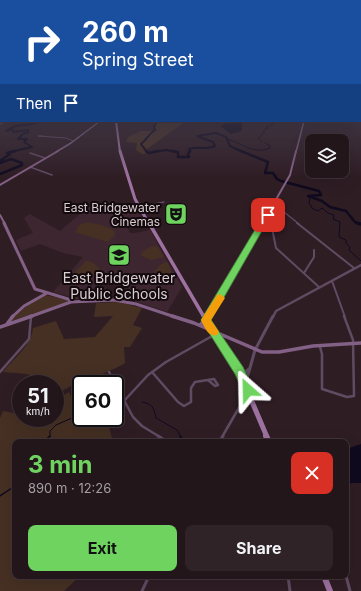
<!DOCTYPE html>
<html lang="en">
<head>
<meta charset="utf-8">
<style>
	body { margin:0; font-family:Inter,sans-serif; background:#2f2328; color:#f1f3f6; height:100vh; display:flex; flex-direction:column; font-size:15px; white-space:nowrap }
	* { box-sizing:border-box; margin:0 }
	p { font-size:13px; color:#a39fa3 }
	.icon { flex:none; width:22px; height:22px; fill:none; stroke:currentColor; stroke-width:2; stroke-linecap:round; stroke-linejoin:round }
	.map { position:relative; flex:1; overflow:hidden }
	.drawer { position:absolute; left:12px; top:439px; width:337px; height:140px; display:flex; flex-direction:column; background:#23161b; border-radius:8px; box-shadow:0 4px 16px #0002,0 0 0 1px #40353a }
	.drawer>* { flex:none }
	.hud { position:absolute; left:0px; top:0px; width:361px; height:122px; box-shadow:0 4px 16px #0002,0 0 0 1px #40353a; background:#1a4fa0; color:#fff; overflow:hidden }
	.fabs { position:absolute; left:305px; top:134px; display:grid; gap:8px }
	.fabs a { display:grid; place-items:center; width:44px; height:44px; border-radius:8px; background:#23161b; box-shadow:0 4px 16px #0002,0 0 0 1px #40353a; font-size:20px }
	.speed { position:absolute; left:12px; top:375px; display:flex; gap:8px; font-size:20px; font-weight:700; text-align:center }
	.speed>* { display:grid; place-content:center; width:52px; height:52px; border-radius:50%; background:#23161b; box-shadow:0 4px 16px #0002,0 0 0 1px #40353a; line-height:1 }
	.speed small { font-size:10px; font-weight:400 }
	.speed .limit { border:2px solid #111; border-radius:6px; background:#fff; color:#111 }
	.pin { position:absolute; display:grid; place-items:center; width:34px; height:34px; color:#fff; margin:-17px; border-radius:8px; box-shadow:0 2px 6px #0006 }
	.me { position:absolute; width:44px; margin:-22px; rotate:335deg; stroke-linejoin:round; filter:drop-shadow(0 0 3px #0008) }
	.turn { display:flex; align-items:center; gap:14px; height:84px; padding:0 16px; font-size:18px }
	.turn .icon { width:52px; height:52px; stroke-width:2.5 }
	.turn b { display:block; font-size:28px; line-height:34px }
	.then { display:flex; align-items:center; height:38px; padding:0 16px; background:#0003; gap:8px; font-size:15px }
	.round { display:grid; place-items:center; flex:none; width:42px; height:42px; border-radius:8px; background:#2f2328 }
	.head { display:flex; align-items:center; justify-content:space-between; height:68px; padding:0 16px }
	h1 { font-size:24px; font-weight:700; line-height:30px; color:#6fd360 }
	.action { display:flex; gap:8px; margin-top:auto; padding:8px 16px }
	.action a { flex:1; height:46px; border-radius:8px; background:#6fd360; color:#111; font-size:16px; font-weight:700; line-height:46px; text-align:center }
	.action a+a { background:#2f2328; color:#f1f3f6 }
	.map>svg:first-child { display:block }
	.built { fill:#3e2630 }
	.green { fill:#463023 }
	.water { fill:#100a1f }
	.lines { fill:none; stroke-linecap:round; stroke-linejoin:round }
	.stream-far1 { stroke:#100a1f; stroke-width:1 }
	.stream { stroke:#100a1f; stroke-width:1.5 }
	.river-far2 { stroke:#100a1f; stroke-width:2 }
	.river-far1 { stroke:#100a1f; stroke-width:2.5 }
	.river { stroke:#100a1f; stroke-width:3 }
	.minor-far4 { stroke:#604b62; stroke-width:1 }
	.minor-far3 { stroke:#604b62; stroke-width:1.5 }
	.minor-far2 { stroke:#604b62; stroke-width:2 }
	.minor-far1 { stroke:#604b62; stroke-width:2.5 }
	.minor { stroke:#604b62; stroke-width:3 }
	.tertiary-far1 { stroke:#604b62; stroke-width:2.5 }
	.tertiary { stroke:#604b62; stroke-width:3 }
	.secondary-far3 { stroke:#836085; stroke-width:1.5 }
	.secondary-far2 { stroke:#836085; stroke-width:2 }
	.secondary-far1 { stroke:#836085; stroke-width:3 }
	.secondary { stroke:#836085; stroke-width:3.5 }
	.primary-far4 { stroke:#9d71a0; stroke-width:2 }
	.primary-far3 { stroke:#9d71a0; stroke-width:3 }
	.primary-far2 { stroke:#9d71a0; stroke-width:3.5 }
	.primary-far1 { stroke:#9d71a0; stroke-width:5 }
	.primary { stroke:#9d71a0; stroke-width:6 }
	.route { fill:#6fd360; stroke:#48893e }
	.slow { fill:#f59e0b }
	.labels { text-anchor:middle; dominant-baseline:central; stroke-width:4; stroke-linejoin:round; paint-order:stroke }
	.far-poi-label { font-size:12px; fill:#dbcfd3; stroke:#120a0d; text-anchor:end }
	.poi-label { font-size:14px; fill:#dbcfd3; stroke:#120a0d }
</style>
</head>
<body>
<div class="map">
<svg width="361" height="591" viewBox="0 0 361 591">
	<rect width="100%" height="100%" fill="#2f1d24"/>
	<path class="built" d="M133 201 142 216 124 221 130 233H135L150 230 182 287 167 312 129 299V281H121L105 277 93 289 92 299 81 300 53 292 83 257 63 253 40 244 21 251 16 240 33 233 24 218 30 214 60 231 93 203 126 212Z"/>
	<path class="green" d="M161 121H184L183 123 147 149 145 154H142L136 150 137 143 126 142 128 137 141 131H157L155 127 158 122Z
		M84 223C92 222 109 226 115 232V235L108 242 74 232 77 231 78 226Z
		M153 246 158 247 164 257 151 260 140 255 146 249Z
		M86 261C93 261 97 265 101 271L89 277H79L75 272Z
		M167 262 171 269V273L164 275 153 274C157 268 160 263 167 262Z
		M45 295 68 300 67 303 11 321V319L35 299Z
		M119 302 142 308 133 325 142 328 130 347H124L125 363C103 377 75 380 55 396V384H33L36 378 27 374 3 372C14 358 31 346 33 328L56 321 64 339 95 337 113 316 94 317 96 303Z
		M69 392 81 418 85 422 113 418 108 423 113 442H15V576H80L64 591H0V418L3 411 19 414 25 421 30 418H55V401Z"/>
	<path class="water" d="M230 121H240L242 122V131L231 134 220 126Z
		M361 444V483H352L346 485V449Z"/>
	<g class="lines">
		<path class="stream-far1" d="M227 139C242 143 253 155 270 148L269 145 265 143
			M262 141 258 138 264 133V130L268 128 266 127 273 124 267 121
			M310 198 309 203 313 209 318 211 322 208 328 213 334 215 333 219 340 222 339 237 346 240V243L350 247 349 250 361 261
			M142 402C153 404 154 408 156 418L177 430 181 437
			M50 437V431L56 425 81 414"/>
		<path class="stream" d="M180 436 184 442
			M43 442 50 436
			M0 496 15 486"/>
		<path class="river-far2" d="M10 152 32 147 24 142 27 139H18L23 134 28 132V130L13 132V129L6 131C17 122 29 127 41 121
			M147 152 141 144C147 139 149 134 155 130L154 127 157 121
			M154 152 166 150 176 152
			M190 152 189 149C198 146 207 150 215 146L213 142 197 136 216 133 226 137 230 146 243 152"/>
		<path class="river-far1" d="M146 151 149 153 158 151
			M172 151 178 152V157H189L188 154 190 151
			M241 151 268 162 265 173H273L277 179 281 181 319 191 321 195 308 196 322 201 330 207 346 211 355 222 360 224
			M0 161 10 154 7 153 15 151
			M0 163 11 159 22 163V165L0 174"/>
		<path class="river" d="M357 223 361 224"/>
		<path class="minor-far4" d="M328 121H347
			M0 124 7 121
			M43 136H38L66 138 73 141"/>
		<path class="minor-far3" d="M30 153 45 158
			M30 167 52 175
			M274 204 299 224
			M140 207 164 202
			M267 215 270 217 271 224"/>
		<path class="minor-far2" d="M271 223 276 248 319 287
			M297 223 354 268
			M304 273 314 257V250
			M332 281 345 317"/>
		<path class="minor-far1" d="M320 347 322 354V389L347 397 354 396 353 340 344 316
			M0 372 29 339 31 317
			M109 372 133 417 142 426 160 437
			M152 372 178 402 184 406 191 402V388L195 382 214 379 218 385 215 386 208 380
			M124 401 148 375 166 362 214 335
			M222 437 244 399 249 394"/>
		<path class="minor" d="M158 436 168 442
			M219 442 223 436
			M288 576 290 591
			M346 576 350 591
			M142 591 149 576"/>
		<path class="tertiary-far1" d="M273 317 276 311 361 265"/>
		<path class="tertiary" d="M242 375 249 369
			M244 381 248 375 255 350 273 316"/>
		<path class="secondary-far3" d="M56 152 71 143 100 121
			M296 152 304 121"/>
		<path class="secondary-far2" d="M0 185 58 151
			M0 215 5 224
			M262 224 290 175 296 151"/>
		<path class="secondary-far1" d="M4 223 35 289 68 299 71 302
			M12 317 24 306 47 293
			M29 317 71 302 114 300 136 304 175 317
			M208 317 263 223"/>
		<path class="secondary" d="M172 316 194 323 262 352H279L313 346 361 343
			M7 324 13 316
			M200 325 209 316
			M0 327 32 316"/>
		<path class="primary-far4" d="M116 121 120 152"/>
		<path class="primary-far3" d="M120 151 135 199 149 224"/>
		<path class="primary-far2" d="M149 223 204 317"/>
		<path class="primary-far1" d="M204 316 239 371 267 437"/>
		<path class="primary" d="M266 436 269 442
			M324 576 330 591"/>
	</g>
	<linearGradient id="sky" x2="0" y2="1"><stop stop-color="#1a1014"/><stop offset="0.53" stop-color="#474050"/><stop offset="1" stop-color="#474050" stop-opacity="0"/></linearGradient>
	<rect width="361" height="178" fill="url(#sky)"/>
	<path class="route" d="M265 213H268L271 215 211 320 243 367 254 390 252 394 248 395 244 394 235 374 201 320Z"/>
	<path class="slow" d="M220 294 225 298 211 320 219 332 217 335C209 338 204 327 201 320L217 295Z"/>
	<defs>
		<g id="theatre-square" transform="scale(1.15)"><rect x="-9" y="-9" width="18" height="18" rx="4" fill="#6fd360" stroke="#120a0d"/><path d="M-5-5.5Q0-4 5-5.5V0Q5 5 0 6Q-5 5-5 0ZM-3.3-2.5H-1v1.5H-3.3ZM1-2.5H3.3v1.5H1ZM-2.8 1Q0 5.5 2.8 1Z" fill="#111"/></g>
		<g id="school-square" transform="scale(1.15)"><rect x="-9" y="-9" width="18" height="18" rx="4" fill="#6fd360" stroke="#120a0d"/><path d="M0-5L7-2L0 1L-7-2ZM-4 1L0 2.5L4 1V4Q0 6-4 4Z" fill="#111"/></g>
	</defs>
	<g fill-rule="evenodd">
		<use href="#theatre-square" x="176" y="214"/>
		<use href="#school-square" x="119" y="255"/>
	</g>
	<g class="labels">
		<g class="far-poi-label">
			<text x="160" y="207">East Bridgewater<tspan x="160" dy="14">Cinemas</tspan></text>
		</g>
		<g class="poi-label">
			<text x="119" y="277">East Bridgewater<tspan x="119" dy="16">Public Schools</tspan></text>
		</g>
	</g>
</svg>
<div class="fabs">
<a><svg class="icon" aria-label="layers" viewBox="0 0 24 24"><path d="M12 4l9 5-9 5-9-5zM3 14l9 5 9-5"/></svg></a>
</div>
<div class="speed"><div>51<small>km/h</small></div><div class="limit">60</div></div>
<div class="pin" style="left:268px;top:215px;background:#d93025"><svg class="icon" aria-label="arrive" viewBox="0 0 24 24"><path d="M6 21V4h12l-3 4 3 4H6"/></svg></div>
<svg class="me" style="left:248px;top:390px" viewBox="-20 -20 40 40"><path d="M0-17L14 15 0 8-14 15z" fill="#6fd360" stroke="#fff" stroke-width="4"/></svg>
<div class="hud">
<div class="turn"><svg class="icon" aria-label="right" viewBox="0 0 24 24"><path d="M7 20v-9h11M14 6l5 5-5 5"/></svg><div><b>260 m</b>Spring Street</div></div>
<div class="then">Then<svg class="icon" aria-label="arrive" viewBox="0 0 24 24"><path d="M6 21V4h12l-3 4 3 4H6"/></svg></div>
</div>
<section class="drawer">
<div class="head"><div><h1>3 min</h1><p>890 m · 12:26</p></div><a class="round" style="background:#d93025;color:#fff"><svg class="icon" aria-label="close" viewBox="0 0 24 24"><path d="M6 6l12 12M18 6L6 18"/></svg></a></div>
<div class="action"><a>Exit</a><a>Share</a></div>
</section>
</div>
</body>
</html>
